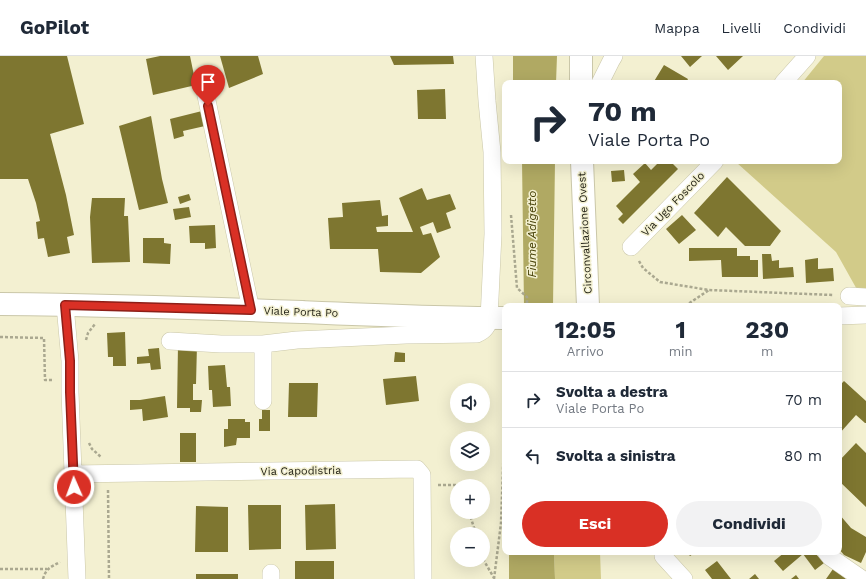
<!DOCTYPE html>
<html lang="it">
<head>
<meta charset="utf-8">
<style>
	body { margin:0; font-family:"Work Sans",sans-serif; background:#f2f2f3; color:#1f2937; height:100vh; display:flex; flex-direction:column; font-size:15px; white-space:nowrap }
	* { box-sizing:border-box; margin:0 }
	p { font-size:13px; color:#747a83 }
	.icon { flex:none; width:22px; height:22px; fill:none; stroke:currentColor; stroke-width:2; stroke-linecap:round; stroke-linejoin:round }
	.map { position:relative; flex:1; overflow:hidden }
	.sheet { position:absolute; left:502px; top:247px; width:340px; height:252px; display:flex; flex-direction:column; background:#fff; border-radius:8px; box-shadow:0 4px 16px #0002 }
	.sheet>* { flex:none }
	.top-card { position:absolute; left:502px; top:24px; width:340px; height:84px; border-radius:8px; box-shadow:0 4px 16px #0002; background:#fff; color:#1f2937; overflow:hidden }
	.buttons { position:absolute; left:450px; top:327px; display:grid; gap:8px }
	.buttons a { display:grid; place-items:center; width:40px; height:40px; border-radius:50%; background:#fff; box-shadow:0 4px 16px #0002; font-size:20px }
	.pin { position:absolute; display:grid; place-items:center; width:34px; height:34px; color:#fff; margin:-41px -17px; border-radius:50% 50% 50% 0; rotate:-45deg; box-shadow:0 0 4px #0007 }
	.pin .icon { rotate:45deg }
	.me { position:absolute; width:44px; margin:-22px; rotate:358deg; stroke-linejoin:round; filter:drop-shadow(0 0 3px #0008) }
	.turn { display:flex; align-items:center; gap:14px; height:84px; padding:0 20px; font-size:18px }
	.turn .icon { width:52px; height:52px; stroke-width:2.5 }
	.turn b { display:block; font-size:28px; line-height:34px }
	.eta { display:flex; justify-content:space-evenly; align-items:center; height:68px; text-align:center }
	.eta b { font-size:24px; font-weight:700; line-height:28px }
	.cta { display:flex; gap:8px; margin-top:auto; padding:8px 20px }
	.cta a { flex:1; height:46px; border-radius:24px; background:#d93025; color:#fff; font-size:16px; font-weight:700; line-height:46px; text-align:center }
	.cta a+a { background:#f2f2f3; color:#1f2937 }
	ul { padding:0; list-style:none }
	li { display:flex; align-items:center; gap:12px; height:56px; padding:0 20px; border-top:1px solid #e0e1e3 }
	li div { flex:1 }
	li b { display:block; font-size:15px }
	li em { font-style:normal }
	header { display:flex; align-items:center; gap:24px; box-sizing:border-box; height:56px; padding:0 20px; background:#fff; border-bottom:1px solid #e0e1e3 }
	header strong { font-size:19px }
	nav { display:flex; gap:22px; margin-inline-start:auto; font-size:14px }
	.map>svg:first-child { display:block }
	.green { fill:#d2cb89 }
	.water { fill:#b0a963 }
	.building { fill:#7e7630 }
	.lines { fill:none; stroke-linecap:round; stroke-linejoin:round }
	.minor-casing { stroke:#cac7a9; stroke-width:18 }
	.major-casing { stroke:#cac7a9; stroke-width:24 }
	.path { stroke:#aaa890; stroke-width:2.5; stroke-dasharray:3 2; stroke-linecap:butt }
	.minor { stroke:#fff; stroke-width:17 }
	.major { stroke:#fff; stroke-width:22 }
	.route-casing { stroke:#8d1f18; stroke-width:10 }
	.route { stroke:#d93025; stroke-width:7 }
	.labels { text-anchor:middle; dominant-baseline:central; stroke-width:3; stroke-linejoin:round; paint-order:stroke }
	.street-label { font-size:11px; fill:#222115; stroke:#f3f0d1 }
	.water-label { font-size:12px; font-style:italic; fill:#474107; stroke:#f3f0d1 }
</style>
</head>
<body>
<header>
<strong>GoPilot</strong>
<nav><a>Mappa</a><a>Livelli</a><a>Condividi</a></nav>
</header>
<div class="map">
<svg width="866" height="523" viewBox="0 0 866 523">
	<rect width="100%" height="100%" fill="#f3f0d1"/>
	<path class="green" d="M824 0H866V246H864L836 196 737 107 739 105H839V27H802Z
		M554 496H600L601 523H555Z"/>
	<path class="water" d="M513 0H557L556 27H513Z
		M522 105H555L553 250H524Z
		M509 496H554L555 523H509Z"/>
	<path class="building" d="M0 0H67L84 68 50 78 66 139 74 179 67 181 70 197 48 201 44 182 38 183 36 166 40 165 36 147 28 123H0Z
		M160 0H190L196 29 153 39 146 3Z
		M220 0H258L263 18 229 32Z
		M390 0H453L454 8 394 9Z
		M681 0H702L690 11Z
		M716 0H743L728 14Z
		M664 9 688 23 686 27H653Z
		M445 33 446 63H418L417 34Z
		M202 55 205 70 183 75 184 80 174 83 170 63Z
		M151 60 162 123 168 147 139 154 119 70Z
		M660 105H670L678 113 623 168 618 163 623 158 616 150 640 126 633 118 645 107 651 114Z
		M624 114 625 125 612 126 611 115Z
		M727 121 781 175 770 190H745L726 171 718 181 694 157Z
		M422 132 427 144 450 138 456 153 446 157 451 172 437 177 433 166 420 171 423 179 431 177 440 201 421 217 380 216 378 193H330L328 162 343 161 342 147 380 144 382 160 388 159V170L376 171 377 176H413L399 142Z
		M189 138 191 144 180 148 178 141Z
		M92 142H125L124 160H128L130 206 92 207 90 161Z
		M189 151 191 161 175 164 173 153Z
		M682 159 696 174 679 188 666 173Z
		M215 169 216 192 205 193V187H190L189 170Z
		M143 182H164V187L171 188 170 208 143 207Z
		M689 192H737V200H750V204H758V221H722L721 204 689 205Z
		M762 198H771L772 205 779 204V212L793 211 794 221 763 223Z
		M818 202V213L833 212 834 225 806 227 805 204Z
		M125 276 126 310H113V301H108L107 277Z
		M178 289H197L196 328H193V344H202L201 356H190V352H177Z
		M159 292 161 313 151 314 150 307 137 308V301L149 300 148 293Z
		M395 296 405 297V306H394Z
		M225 309 227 331H230L231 350 213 351 212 334H209L208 310Z
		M416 320 419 345 386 349 383 323Z
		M844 325 866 345V367H865L856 359 839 378V330Z
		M289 327H318L317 361H288Z
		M165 340 168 361 143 365 142 353 130 354V344H140Z
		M262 354H270V375H259V363H262Z
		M228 363H245V366H250V382H237L236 389 224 391V373H228Z
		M180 377H196V406H180Z
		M856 387 866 397V451L839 425V405Z
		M335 448 336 493 306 494 305 449Z
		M248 449H281V493L249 494Z
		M196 450 228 451V496H195Z
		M839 458 851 472 866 481V496L861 507 844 499 839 493Z
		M687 496H696L690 500Z
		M785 496H814L824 507 815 514 803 498 783 515 774 505Z
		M295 505H334V523H295Z
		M717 505 731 523H712L705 514Z
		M833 513 846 523H826Z
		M196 518H238V523H196Z
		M755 518 759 523H749Z
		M796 519 799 523H791Z"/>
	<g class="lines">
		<g class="minor-casing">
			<path id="minor" d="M600 27 611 5 614 0
				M783 27 807 0
				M205 35 251 254
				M631 191 715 105
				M849 240 866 241
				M65 249 70 305V336L77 523
				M839 260 866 259
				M170 285 221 288H263L297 284 406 279 477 278C484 275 488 271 489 263L493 178 492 96 487 45 484 0
				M263 288V345
				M73 418 417 413 422 419 423 523
				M826 496 830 501 862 523
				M663 500 684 523
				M271 517V523"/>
		</g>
		<g class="major-casing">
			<path id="major" d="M581 27V0
				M582 105 588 250
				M0 248C101 249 202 252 302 256 370 259 437 262 505 262"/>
		</g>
		<path class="path" d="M511 159 517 232 527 241V250
			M639 205 643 212 660 226 709 234 833 239
			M685 250 709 234
			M0 281 44 282 45 324H54
			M86 284 88 277 95 268
			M89 387 92 393 101 401
			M438 429H460L461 430
			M108 434 109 523
			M469 456 476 478
			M483 503 494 522
			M0 513H47
			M43 523C46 512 51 511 60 506
			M494 523 501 467 505 359"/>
		<use href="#minor" class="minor"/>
		<use href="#major" class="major"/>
	</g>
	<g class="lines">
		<g class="route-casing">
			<path id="route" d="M74 431 70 336V305L65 249 251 254 208 50"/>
		</g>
		<use href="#route" class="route"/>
	</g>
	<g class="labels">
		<g class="street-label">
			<text transform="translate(673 148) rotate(-46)">Via Ugo Foscolo</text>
			<text transform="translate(585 177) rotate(-93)">Circonvallazione Ovest</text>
			<text transform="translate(301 256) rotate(2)">Viale Porta Po</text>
			<text transform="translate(301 415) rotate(-1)">Via Capodistria</text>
		</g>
		<g class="water-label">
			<text transform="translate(532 178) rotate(-90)">Fiume Adigetto</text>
		</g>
	</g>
</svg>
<div class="buttons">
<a><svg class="icon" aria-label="sound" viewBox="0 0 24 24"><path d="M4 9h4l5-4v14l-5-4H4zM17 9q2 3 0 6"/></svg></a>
<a><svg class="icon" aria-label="layers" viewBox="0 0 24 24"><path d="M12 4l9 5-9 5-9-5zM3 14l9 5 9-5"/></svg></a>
<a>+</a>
<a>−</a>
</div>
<div class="pin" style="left:208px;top:50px;background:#d93025"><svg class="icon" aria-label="arrive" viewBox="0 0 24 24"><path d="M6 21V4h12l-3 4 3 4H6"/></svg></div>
<svg class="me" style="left:74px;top:431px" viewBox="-20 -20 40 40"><circle r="17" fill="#d93025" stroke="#fff" stroke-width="3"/><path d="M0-11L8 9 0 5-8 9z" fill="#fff"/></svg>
<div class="top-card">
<div class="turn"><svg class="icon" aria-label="right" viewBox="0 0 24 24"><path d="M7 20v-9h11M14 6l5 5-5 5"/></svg><div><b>70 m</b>Viale Porta Po</div></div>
</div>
<section class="sheet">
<div class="eta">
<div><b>12:05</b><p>Arrivo</p></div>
<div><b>1</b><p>min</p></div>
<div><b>230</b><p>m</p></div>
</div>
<ul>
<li><svg class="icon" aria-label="right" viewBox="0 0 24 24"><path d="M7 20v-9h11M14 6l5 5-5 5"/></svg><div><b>Svolta a destra</b><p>Viale Porta Po</p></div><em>70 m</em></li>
<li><svg class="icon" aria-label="left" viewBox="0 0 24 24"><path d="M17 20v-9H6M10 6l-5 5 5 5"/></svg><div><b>Svolta a sinistra</b></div><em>80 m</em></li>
</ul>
<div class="cta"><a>Esci</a><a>Condividi</a></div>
</section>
</div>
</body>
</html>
